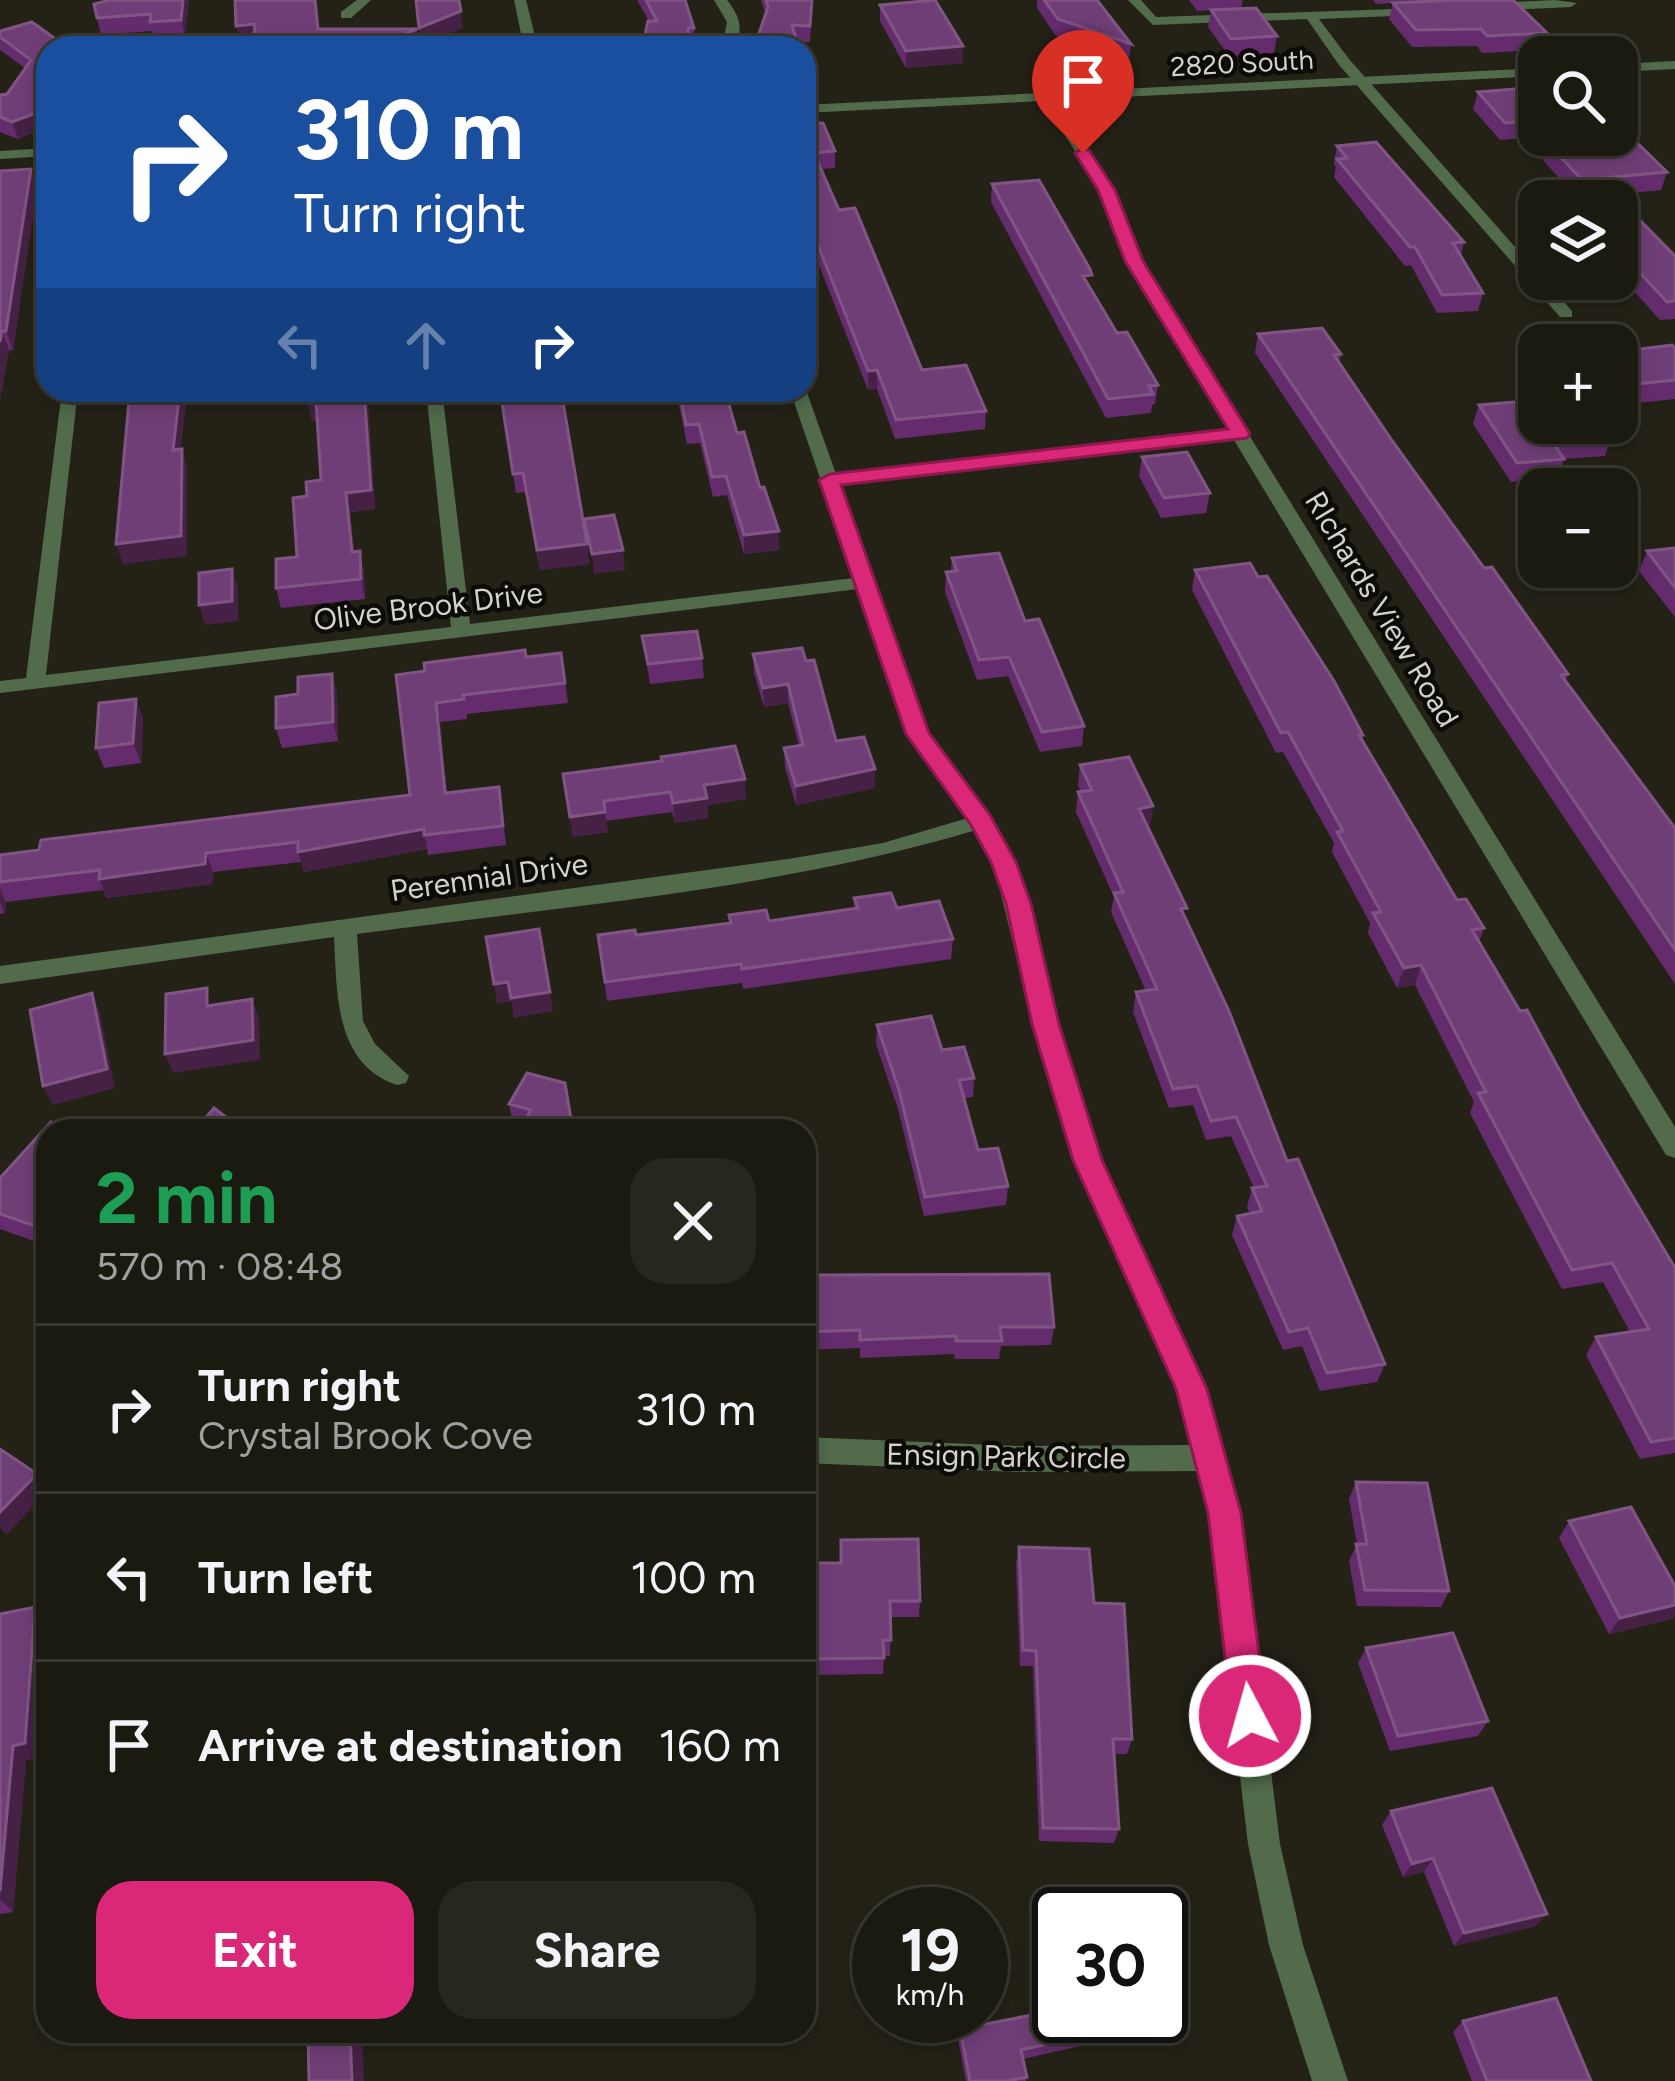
<!DOCTYPE html>
<html lang="en">
<head>
<meta charset="utf-8">
<style>
	body { margin:0; font-family:Figtree,sans-serif; background:#28271f; color:#f1f3f6; height:100vh; display:flex; flex-direction:column; font-size:45px; white-space:nowrap }
	* { box-sizing:border-box; margin:0 }
	p { font-size:39px; color:#a0a19f }
	.icon { flex:none; width:66px; height:66px; fill:none; stroke:currentColor; stroke-width:2; stroke-linecap:round; stroke-linejoin:round }
	.map { position:relative; flex:1; overflow:hidden }
	.panel { position:absolute; left:36px; top:1119px; width:780px; height:924px; display:flex; flex-direction:column; background:#1b1a11; border-radius:36px; box-shadow:0 6px 18px #0003,0 0 0 3px #393831 }
	.panel>* { flex:none }
	.top-card { position:absolute; left:36px; top:36px; width:780px; height:366px; border-radius:36px; box-shadow:0 6px 18px #0003,0 0 0 3px #393831; background:#1a4fa0; color:#fff; overflow:hidden }
	.controls { position:absolute; left:1518px; top:36px; display:grid; gap:24px }
	.controls a { display:grid; place-items:center; width:120px; height:120px; border-radius:24px; background:#1b1a11; box-shadow:0 6px 18px #0003,0 0 0 3px #393831; font-size:60px }
	.speed { position:absolute; left:852px; top:1887px; display:flex; gap:24px; font-size:60px; font-weight:700; text-align:center }
	.speed>* { display:grid; place-content:center; width:156px; height:156px; border-radius:50%; background:#1b1a11; box-shadow:0 6px 18px #0003,0 0 0 3px #393831; line-height:1 }
	.speed small { font-size:30px; font-weight:400 }
	.speed .limit { border:6px solid #111; border-radius:18px; background:#fff; color:#111 }
	.pin { position:absolute; display:grid; place-items:center; width:102px; height:102px; color:#fff; margin:-123px -51px; border-radius:50% 50% 50% 0; rotate:-45deg; box-shadow:0 0 12px #0007 }
	.pin .icon { rotate:45deg }
	.me { position:absolute; width:132px; margin:-66px; rotate:354deg; stroke-linejoin:round; filter:drop-shadow(0 0 9px #0008) }
	.turn { display:flex; align-items:center; gap:42px; height:252px; padding:0 60px; font-size:54px }
	.turn .icon { width:156px; height:156px; stroke-width:2.5 }
	.turn b { display:block; font-size:84px; line-height:102px }
	.lanes { display:flex; align-items:center; height:114px; padding:0 60px; background:#0003; justify-content:center; gap:60px; direction:ltr }
	.lanes .off { opacity:.35 }
	.round { display:grid; place-items:center; flex:none; width:126px; height:126px; border-radius:36px; background:#28271f }
	.headline { display:flex; align-items:center; justify-content:space-between; height:204px; padding:0 60px }
	h1 { font-size:72px; font-weight:700; line-height:90px; color:#1e9e55 }
	.button { display:flex; gap:24px; margin-top:auto; padding:24px 60px }
	.button a { flex:1; height:138px; border-radius:36px; background:#db2777; color:#fff; font-size:48px; font-weight:700; line-height:138px; text-align:center }
	.button a+a { background:#28271f; color:#f1f3f6 }
	ul { padding:0; list-style:none }
	li { display:flex; align-items:center; gap:36px; height:168px; padding:0 60px; border-top:3px solid #393831 }
	li div { flex:1 }
	li b { display:block; font-size:45px }
	li em { font-style:normal }
	.map>svg:first-child { display:block }
	.lines { fill:none; stroke-linecap:round; stroke-linejoin:round }
	.minor { fill:#516b4b; fill-rule:evenodd }
	.tertiary { fill:#516b4b; fill-rule:evenodd }
	.wall { fill:#642c6d }
	.shaded-wall { fill:#462146 }
	.building { fill:#703e77; stroke:#805584; stroke-width:3 }
	.route { fill:#db2777; stroke:#8e194d; stroke-width:3 }
	.labels { text-anchor:middle; dominant-baseline:central; stroke-width:9; stroke-linejoin:round; paint-order:stroke }
	.far-street-label { font-size:27px; fill:#d4d2cb; stroke:#0c0b07 }
	.street-label { font-size:30px; fill:#d4d2cb; stroke:#0c0b07 }
</style>
</head>
<body>
<div class="map">
<svg width="1675" height="2081" viewBox="0 0 1675 2081">
	<rect width="100%" height="100%" fill="#242217"/>
	<g class="lines">
		<path class="minor" d="M357 0H371L351 18H341V12Z
			M514 0H526L538 48H524Z
			M714 0H727C740 16 743 28 736 48H722L727 22Z
			M1128 0H1141L1156 17 1424 8 1425 11 1419 15 1319 19 1349 59 1539 274V279H1544L1572 311V317H1560L1339 65 1307 19 1153 25Z
			M1555 0 1577 3 1571 7 1490 11 1484 7 1490 3Z
			M1043 94H1053L1114 191 1142 261 1675 1127V1158L1666 1155 1234 440 840 484 928 733 990 816 1015 862 1057 1024 1100 1160 1206 1389 1239 1513 1280 1844 1303 1945 1348 2081H1312L1269 1945 1248 1844 1209 1513 1199 1471 1019 1472 804 1463V1437L1019 1446 1192 1445 1178 1389 1074 1160 1033 1024 993 862 976 830C776 890 563 906 357 934L363 1021 375 1044 409 1076 406 1083 397 1085C334 1064 337 992 334 937L0 984V966L788 859 883 843 968 818 908 734 858 589 0 693V681L26 678 62 390H78L46 675 451 627 426 390H442L470 624 854 578 790 390H804V386L806 390 836 474 1228 430 1126 261 1100 191 1041 97Z"/>
		<path class="tertiary" d="M1675 61V69L1617 72V64Z
			M1539 68V76L804 113V105Z
			M48 148V156L0 159V151Z"/>
	</g>
	<path class="wall" d="M110 0H189L185 37 154 39 152 31 101 35 97 18Z
		M637 0H685L694 28 695 45H689L649 21Z
		M761 0H812L810 42H798L766 15Z
		M1037 0H1097L1131 44 1129 61 1056 36 1037 8Z
		M1189 0H1243L1241 9 1277 36 1274 53 1229 56 1208 27 1211 10 1197 11Z
		M1373 0H1513L1547 33 1542 50 1482 53 1477 46 1412 47 1389 19 1393 3 1376 4Z
		M880 5 963 63 906 68 880 21Z
		M32 22 44 128 18 139 0 132V95L7 94 25 68 0 50V31Z
		M1539 87V135H1617L1667 172 1661 190 1577 198 1523 138 1500 140 1473 109 1478 92Z
		M804 124 835 151V168L821 169 839 210 922 370 986 411 985 429 895 439 877 389 868 390 804 227Z
		M1337 146 1464 242 1461 255 1483 293 1478 311 1437 313 1411 265 1405 266 1334 177 1336 167 1334 164Z
		M31 169 37 187 13 350H9L0 399V171Z
		M992 184 1090 288 1117 333 1158 385 1155 404 1152 405 1151 413 1106 418 991 202Z
		M1617 206 1675 256V319L1660 320 1622 278 1617 279Z
		M1258 334 1341 354 1339 363 1393 442 1484 568 1568 674 1566 682 1675 828V984L1255 353Z
		M1675 348V399L1617 405V356L1629 355 1630 350Z
		M307 390H367L375 509 350 512 354 551 364 570 365 599 281 608 276 588 297 557 307 496 321 480 317 420 312 421Z
		M500 390 587 544 589 564 540 570 525 492 516 493Z
		M676 390H725L737 433 779 531V550L744 554 727 495 713 497 700 443 687 444Z
		M1479 405 1611 437 1605 456 1564 459 1558 478 1511 482 1473 424Z
		M1142 457 1210 493 1206 513 1161 518 1139 476Z
		M1675 548V617L1639 571 1647 551Z
		M952 558 1025 621 1084 726 1082 746 1040 752 1008 676 977 680 945 592 946 572H951Z
		M1195 570 1363 735 1362 740 1457 900 1484 928 1479 942 1675 1268V1453L1640 1459 1586 1355 1596 1337 1630 1332 1603 1282 1562 1289 1470 1113 1474 1102 1415 985 1397 988 1368 933 1370 923 1332 852 1334 843 1283 752 1276 753 1192 590Z
		M642 636 702 658 704 678 650 684Z
		M802 648 836 741 875 769V788L796 805 785 767 784 748 799 746 788 703 764 707 754 673 753 654Z
		M561 653 568 703 467 714V719L440 722 447 793 499 787 506 845 428 855 427 849 304 872 301 862 213 872 212 884 107 898 103 890 6 902 5 913 0 914V855L410 795 396 675Z
		M332 674 337 693 338 741 282 748 276 728 298 694Z
		M143 718 141 763 104 768 96 748Z
		M1080 765 1153 806 1150 826 1148 827 1287 1161 1385 1364 1377 1382 1320 1391 1302 1346 1283 1350 1232 1235 1237 1216 1250 1214 1247 1207 1252 1188H1254L1231 1136 1206 1140 1193 1105 1169 1108 1133 1012 1136 992 1146 991 1111 912 1114 897 1076 812 1078 792H1081L1078 785Z
		M563 774 746 799 708 805V818L675 823 672 812 606 821 608 832 573 837Z
		M854 898 897 908 953 939 951 959 743 989 742 983 607 1001 598 935H636L729 923V915L769 921 854 909Z
		M877 1025 942 1050 974 1078 973 1097 964 1098 978 1150 1008 1186 1006 1205 924 1216 898 1109 876 1044Z
		M565 1083 522 1126 513 1123 509 1104Z
		M78 1131 42 1244 0 1229V1178Z
		M804 1275 1054 1327 1051 1345 1001 1346 999 1359H955L954 1354 860 1358V1348L804 1350Z
		M1356 1482 1449 1591 1441 1607 1357 1606 1349 1561 1357 1544 1349 1499Z
		M1569 1521 1672 1619 1609 1634 1559 1538Z
		M1019 1547 1094 1603 1132 1739 1127 1754H1114L1119 1829 1114 1843 1039 1841 1033 1666H1020L1016 1564Z
		M804 1563 920 1601 919 1617H891L890 1656H884L883 1674 809 1675V1647H804Z
		M35 1607 47 1623 37 1758 26 1760 13 1912 0 1914V1614Z
		M1366 1648 1488 1721 1478 1736 1390 1751 1358 1663Z
		M1391 1811 1547 1914 1535 1926 1454 1946 1424 1872 1403 1877 1382 1825Z
		M1040 1940 1178 2015 1173 2025 1023 2059 1027 2077 1026 2081H966L958 2039 960 2029 1052 2011 1037 1951Z
		M1463 2021 1591 2081H1472L1453 2032Z"/>
	<path class="shaded-wall" d="M183 0H189L185 37 181 20Z
		M459 0 463 28 422 45 419 28Z
		M255 24 259 41 240 42 236 26Z
		M417 29 420 46 415 48H371Z
		M963 46V63L906 68V51Z
		M48 98V122L44 128 18 139 12 122Z
		M31 169 37 187 13 350 6 331Z
		M2 331 9 350 0 399V342Z
		M877 370V389L868 390V371Z
		M180 390H188L178 469 173 450Z
		M364 390H367L375 509 350 512 356 571 352 552 346 493Z
		M316 401 320 420 312 421 307 402Z
		M182 449 187 468V556L123 564 116 544Z
		M779 531V550L744 554V535Z
		M587 544 589 564 540 570 537 550Z
		M623 550 625 570 594 574 592 554Z
		M360 551 364 570 365 599 361 579Z
		M232 569 238 588V621L205 625 199 605Z
		M332 674 337 693 338 741 333 722Z
		M788 684V703L764 707 763 688Z
		M136 699 143 718 141 763 133 743Z
		M436 703 440 722 449 813 445 793Z
		M875 769V788L796 805V786Z
		M745 779 746 799 708 805V818L675 823 673 803 704 785Z
		M1153 806 1150 826 1136 828 1139 809Z
		M605 812 608 832 573 837 570 817Z
		M424 829 427 849 304 872 298 852Z
		M206 853 213 872 212 884 107 898 99 879Z
		M0 888 6 902 5 913 0 903Z
		M1421 965 1415 985 1397 988 1404 968Z
		M508 982 550 992 553 1011 514 1018 511 1001 497 1004 494 984Z
		M92 993 100 1013 115 1088 53 1105 43 1086Z
		M252 999 259 1018 260 1060 173 1073 165 1054Z
		M48 1206V1237L42 1244 32 1225Z
		M37 1474 48 1492 6 1535 0 1527V1512Z
		M1675 1605V1615L1672 1619 1609 1634 1620 1618Z
		M35 1607 47 1623 37 1758 26 1760 13 1912 0 1899 13 1746Z
		M1433 1858 1424 1872 1403 1877 1412 1864Z
		M1547 1914 1535 1926 1454 1946 1464 1933Z
		M350 2031H362L364 2081H352Z"/>
	<path class="building" d="M110 0H183L181 20 150 22 151 14 97 18 94 4Z
		M235 0H315L318 29H417L371 48H253L255 24 236 26Z
		M416 0H459L461 11 419 28Z
		M646 0H685L694 28H688V48H642L648 21H657Z
		M766 0H812L810 26 792 25 799 48H754L768 7Z
		M935 0 963 46 906 51 880 5Z
		M1044 0H1097L1131 44 1058 19Z
		M1455 0H1513L1547 33 1487 36 1481 29 1416 30 1393 3Z
		M1256 8 1277 36 1231 39 1211 10Z
		M32 22 68 48H48V98L39 112 12 122 0 117V95L7 94 31 60 0 37V31Z
		M1539 87V133L1527 121 1505 123 1478 92Z
		M823 123 835 151 814 153 839 210 855 208 922 370 966 365 986 411 896 420 877 370 868 371 804 210V124Z
		M1617 123 1667 172 1582 180 1540 135H1617Z
		M1376 142 1464 242 1453 243 1483 293 1442 295 1415 247H1410L1337 159 1347 158 1337 146Z
		M31 169 6 331H2L0 342V171Z
		M1039 180 1090 269 1092 275 1083 276 1117 333 1127 332 1158 385 1149 386 1153 394 1108 399 992 184Z
		M1617 206H1626L1675 256V301L1667 302 1628 260 1617 261Z
		M1322 328 1341 354 1334 355 1393 442 1484 568 1492 567 1568 674 1561 675 1675 828V950L1258 334Z
		M1672 345 1675 348V380L1617 386V356L1634 354 1630 350Z
		M130 390H180L173 450 182 449 181 536 116 544Z
		M307 390H364L371 490 346 493 352 552 360 551 361 579 276 588V559L297 557 293 498 307 496 306 482 321 480 316 401 307 402Z
		M500 390H561L587 544 537 550 523 473 513 474Z
		M679 390H725L737 433 744 432 760 488 764 487 779 531 744 535 726 476 712 477 699 424 686 425Z
		M1539 400V423H1601L1611 437 1552 441 1564 459 1517 463 1479 405Z
		M1187 452 1210 493 1164 498 1142 457Z
		M614 515 623 550 592 554 584 519Z
		M1675 548V588L1647 551Z
		M999 553 1025 621 1039 619 1084 726 1042 732 1009 657 979 660 946 572 957 571 952 558Z
		M1250 563 1258 577 1267 576 1334 681 1363 735H1359L1457 900 1466 899 1484 928 1472 930 1520 1011 1527 1010 1580 1108 1675 1268V1438L1651 1442 1596 1337 1649 1329 1612 1263 1572 1270 1478 1093 1486 1092 1421 965 1404 968 1373 913 1381 912 1337 832 1343 831 1288 732 1281 733 1195 570Z
		M232 569V601L199 605V573Z
		M697 631 702 658 648 664 642 636Z
		M802 648 806 661 814 660 836 741 864 737 875 769 796 786 784 748 803 745 788 684 763 688 753 654Z
		M525 650 526 657 561 653 565 683 463 695 464 699 436 703 445 793 499 787 503 826 424 835V829L298 852V842L206 853 205 864 99 879 100 870 0 882V855L39 850 41 840 410 795 396 675 425 671 424 663Z
		M332 674 333 722 276 728V697L298 694V677Z
		M136 699 133 743 96 748 99 703Z
		M735 746 745 779 704 785 707 798 673 803 670 792 604 801 605 812 570 817 563 774 662 761 661 757Z
		M1129 757 1153 806 1139 809 1187 908 1181 909 1229 1011 1287 1161 1298 1159 1385 1364 1327 1373 1308 1328 1289 1332 1237 1216 1262 1211 1252 1188 1267 1186 1236 1117 1211 1121 1197 1086 1173 1089 1136 992 1157 989 1114 893 1123 892 1078 792 1092 790 1080 765Z
		M891 893 897 908 939 901 953 939 742 969 741 964 605 982 598 935 635 930 636 935 731 923 729 915 766 910 769 921 858 908 854 898Z
		M539 929 550 992 511 998 508 982 494 984 486 937Z
		M207 988V1006L252 999 253 1040 165 1054 166 994Z
		M92 993 107 1069 43 1086 30 1010Z
		M931 1016 942 1050 964 1047 974 1078 959 1080 978 1150 998 1148 1008 1186 925 1197 899 1090 877 1025Z
		M527 1073 565 1083 573 1131H519L531 1110 509 1104Z
		M214 1108 244 1131H201L197 1128Z
		M51 1122 78 1131H48V1206L32 1225 0 1214V1178Z
		M1049 1274 1054 1327H1000L1002 1341H956V1336L860 1340V1330L804 1332V1275Z
		M0 1449 37 1474 0 1512Z
		M1356 1482 1427 1483 1449 1591 1365 1590 1356 1544H1367Z
		M1631 1507 1675 1586V1605L1620 1618 1569 1521Z
		M918 1539 920 1601H890L891 1640H883L884 1658 809 1659V1631L804 1632V1563H841V1540Z
		M1019 1547 1089 1549 1094 1603 1124 1604 1132 1739H1113L1119 1829 1043 1828 1036 1651 1023 1650Z
		M35 1607 25 1743 13 1746 0 1891V1614Z
		M1453 1633 1488 1721 1398 1736 1366 1648Z
		M1492 1788 1547 1914 1464 1933 1433 1858 1412 1864 1391 1811Z
		M1059 1936V2016H1161V1959L1178 2015 1021 2050 1027 2077 1008 2081H970L960 2029 1058 2010 1040 1940Z
		M1556 1998 1591 2081H1487L1463 2021Z
		M308 2031H350L352 2081H309Z"/>
	<path class="route" d="M1083 148 1089 150 1115 190 1143 261 1250 434 1247 438 841 485 929 733 990 815 1016 862 1031 904 1059 1024 1102 1160 1207 1389 1241 1513 1267 1716 1262 1729 1250 1734 1237 1729 1232 1716 1208 1513 1176 1389 1073 1160 1032 1024 1006 904 991 862 971 825 906 734 819 480 830 474 1228 429 1125 261 1098 190 1075 153Z"/>
	<g class="labels">
		<g class="far-street-label">
			<text transform="translate(1242 63) rotate(-3)">2820 South</text>
		</g>
		<g class="street-label">
			<text transform="translate(428 606) rotate(-7)">Olive Brook Drive</text>
			<text transform="translate(1382 609) rotate(59)">RIchards View Road</text>
			<text transform="translate(489 877) rotate(-8)">Perennial Drive</text>
			<text transform="translate(1006 1456) rotate(1)">Ensign Park Circle</text>
		</g>
	</g>
</svg>
<div class="controls">
<a><svg class="icon" aria-label="search" viewBox="0 0 24 24"><circle cx="10" cy="10" r="6"/><path d="M15 15l6 6"/></svg></a>
<a><svg class="icon" aria-label="layers" viewBox="0 0 24 24"><path d="M12 4l9 5-9 5-9-5zM3 14l9 5 9-5"/></svg></a>
<a>+</a>
<a>−</a>
</div>
<div class="speed"><div>19<small>km/h</small></div><div class="limit">30</div></div>
<div class="pin" style="left:1083px;top:153px;background:#d93025"><svg class="icon" aria-label="arrive" viewBox="0 0 24 24"><path d="M6 21V4h12l-3 4 3 4H6"/></svg></div>
<svg class="me" style="left:1250px;top:1716px" viewBox="-20 -20 40 40"><circle r="17" fill="#db2777" stroke="#fff" stroke-width="3"/><path d="M0-11L8 9 0 5-8 9z" fill="#fff"/></svg>
<div class="top-card">
<div class="turn"><svg class="icon" aria-label="right" viewBox="0 0 24 24"><path d="M7 20v-9h11M14 6l5 5-5 5"/></svg><div><b>310 m</b>Turn right</div></div>
<div class="lanes"><svg class="icon off" aria-label="left" viewBox="0 0 24 24"><path d="M17 20v-9H6M10 6l-5 5 5 5"/></svg><svg class="icon off" aria-label="ahead" viewBox="0 0 24 24"><path d="M12 20V5M6 11l6-6 6 6"/></svg><svg class="icon" aria-label="right" viewBox="0 0 24 24"><path d="M7 20v-9h11M14 6l5 5-5 5"/></svg></div>
</div>
<section class="panel">
<div class="headline"><div><h1>2 min</h1><p>570 m · 08:48</p></div><a class="round"><svg class="icon" aria-label="close" viewBox="0 0 24 24"><path d="M6 6l12 12M18 6L6 18"/></svg></a></div>
<ul>
<li><svg class="icon" aria-label="right" viewBox="0 0 24 24"><path d="M7 20v-9h11M14 6l5 5-5 5"/></svg><div><b>Turn right</b><p>Crystal Brook Cove</p></div><em>310 m</em></li>
<li><svg class="icon" aria-label="left" viewBox="0 0 24 24"><path d="M17 20v-9H6M10 6l-5 5 5 5"/></svg><div><b>Turn left</b></div><em>100 m</em></li>
<li><svg class="icon" aria-label="arrive" viewBox="0 0 24 24"><path d="M6 21V4h12l-3 4 3 4H6"/></svg><div><b>Arrive at destination</b></div><em>160 m</em></li>
</ul>
<div class="button"><a>Exit</a><a>Share</a></div>
</section>
</div>
</body>
</html>
